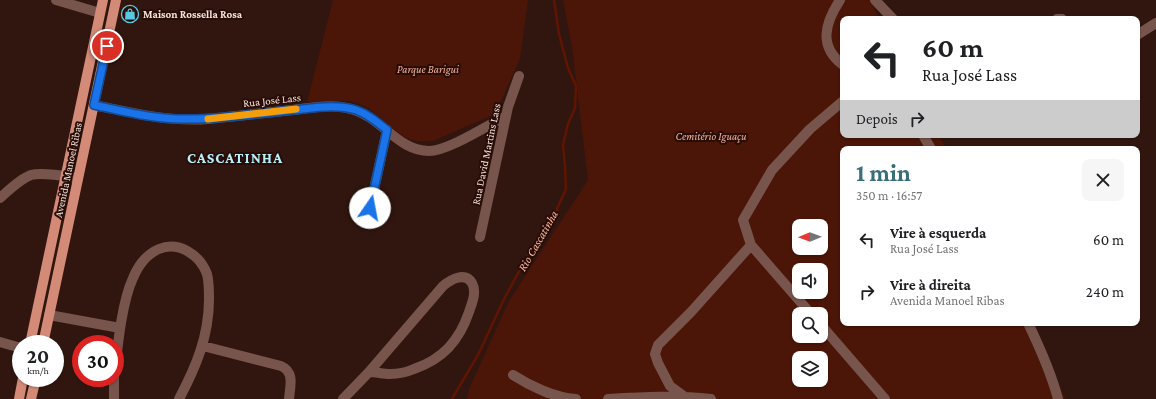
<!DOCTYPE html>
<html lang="pt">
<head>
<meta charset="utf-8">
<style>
	body { margin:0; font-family:"Crimson Pro",serif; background:#f6f6f6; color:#202124; height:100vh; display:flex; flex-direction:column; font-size:15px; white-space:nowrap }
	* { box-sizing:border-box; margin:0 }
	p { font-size:13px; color:#757577 }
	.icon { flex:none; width:22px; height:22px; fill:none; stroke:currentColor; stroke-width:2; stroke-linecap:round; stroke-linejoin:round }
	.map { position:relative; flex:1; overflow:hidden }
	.panel { position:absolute; left:840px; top:146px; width:300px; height:180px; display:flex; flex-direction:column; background:#fff; border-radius:8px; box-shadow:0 1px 3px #0004 }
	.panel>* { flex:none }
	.banner { position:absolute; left:840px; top:16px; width:300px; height:122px; border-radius:8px; box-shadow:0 1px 3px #0004; background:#fff; color:#202124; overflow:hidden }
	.needle { width:26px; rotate:269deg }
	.tools { position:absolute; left:792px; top:219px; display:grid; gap:8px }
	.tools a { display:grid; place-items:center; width:36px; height:36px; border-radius:8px; background:#fff; box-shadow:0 1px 3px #0004; font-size:20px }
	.speed { position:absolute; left:12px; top:335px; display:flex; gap:8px; font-size:20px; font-weight:700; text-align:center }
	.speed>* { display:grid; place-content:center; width:52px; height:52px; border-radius:50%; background:#fff; box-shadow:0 1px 3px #0004; line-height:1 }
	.speed small { font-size:10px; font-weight:400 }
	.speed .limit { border:6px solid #d22; background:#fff; color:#111 }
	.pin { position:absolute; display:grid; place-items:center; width:34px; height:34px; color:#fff; margin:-17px; border:2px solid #fff; border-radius:50%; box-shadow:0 1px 4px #0007 }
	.me { position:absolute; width:44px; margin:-22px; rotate:12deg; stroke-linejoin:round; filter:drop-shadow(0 0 3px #0008) }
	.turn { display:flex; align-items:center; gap:14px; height:84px; padding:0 16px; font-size:18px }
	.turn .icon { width:52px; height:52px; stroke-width:2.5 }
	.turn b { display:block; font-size:28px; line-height:34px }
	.then { display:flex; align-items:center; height:38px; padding:0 16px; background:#0003; gap:8px; font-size:15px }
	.round { display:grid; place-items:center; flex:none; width:42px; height:42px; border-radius:8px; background:#f6f6f6 }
	.overview { display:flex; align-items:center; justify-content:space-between; height:68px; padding:0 16px }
	h1 { font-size:24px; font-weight:700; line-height:30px; color:#396d7a }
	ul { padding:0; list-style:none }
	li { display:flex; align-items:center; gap:12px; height:52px; padding:0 16px }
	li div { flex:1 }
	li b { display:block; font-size:15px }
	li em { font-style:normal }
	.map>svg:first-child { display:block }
	.green { fill:#4b1507; fill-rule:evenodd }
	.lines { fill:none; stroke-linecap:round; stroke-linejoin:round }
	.stream { stroke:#5f1501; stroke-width:2.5 }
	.minor { stroke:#78554c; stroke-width:10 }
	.major { stroke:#d38b77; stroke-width:10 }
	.route-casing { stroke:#114b97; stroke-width:10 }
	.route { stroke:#1a73e8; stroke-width:7 }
	.slow { stroke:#f59e0b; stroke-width:7 }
	.labels { text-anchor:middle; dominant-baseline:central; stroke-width:4; stroke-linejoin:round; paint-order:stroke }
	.poi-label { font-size:11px; font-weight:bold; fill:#f6e2dd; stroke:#270d06; text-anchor:start }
	.park-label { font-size:11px; font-style:italic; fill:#f3af9c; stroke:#270d06 }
	.street-label { font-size:11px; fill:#f6e2dd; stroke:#270d06 }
	.water-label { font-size:12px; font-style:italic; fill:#fdb8a6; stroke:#270d06 }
	.district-label { font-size:15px; font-weight:bold; letter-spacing:1px; fill:#b7effd; stroke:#270d06 }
</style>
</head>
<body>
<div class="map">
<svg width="1156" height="399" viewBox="0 0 1156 399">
	<rect width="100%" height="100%" fill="#31160f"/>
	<path class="green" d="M333 0H528L520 59 495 114 433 141H416L404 137 368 108 358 103 349 101 307 102Z
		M563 0H870L879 19H843V135H939L946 149H843V323H1032L1065 399H467L469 389 509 301 588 180 572 47ZM799 226H821V248H799ZM799 270H821V292H799ZM799 314H821V336H799ZM799 358H821V380H799Z"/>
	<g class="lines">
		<path class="stream" d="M452 399 479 353 504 299 527 257 550 224 566 189 565 165 563 145 568 124 575 108 576 86 568 68 559 34 554 0"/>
		<path class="minor" d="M56 0 100 13
			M840 0C825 23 818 46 843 65
			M875 0 893 19
			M1057 19H1062
			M1137 35 1156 23
			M94 105C132 113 169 122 208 119 236 116 265 113 293 110 310 108 330 104 347 108 382 115 396 151 429 151 448 151 488 125 506 116
			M923 135 931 149
			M0 198C9 190 20 179 31 175 41 172 67 176 78 179
			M370 208 387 130
			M480 237 508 107 519 76
			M811 314 751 245 743 220 772 170 810 129 843 101
			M49 315 120 328
			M1028 323C1040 348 1051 372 1058 399
			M821 325 885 399
			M0 342 21 348
			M203 346 281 366C295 372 290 387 289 399
			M115 370C118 343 122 302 133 278 138 266 147 254 159 249 179 241 200 255 207 274 209 282 209 290 209 299 209 336 196 367 179 399
			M513 375C530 386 555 398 576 399
			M685 397 670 386 658 363 655 354 658 345 691 312 751 245
			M114 399V378
			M343 399 369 372 443 286C450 280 465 271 472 283 477 292 472 303 469 312 459 341 443 359 414 369 407 372 399 374 390 374 383 374 376 372 369 372
			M608 399C642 397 676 395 711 399"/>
		<path class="major" d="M30 344 103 0
			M43 344 116 0
			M19 399 23 378
			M31 399 36 378"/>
	</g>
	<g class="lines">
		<g class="route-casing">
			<path id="route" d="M107 46 94 105C126 112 157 120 190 119 224 119 259 113 293 110 314 108 336 104 356 110 368 114 377 122 387 130L370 208"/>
		</g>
		<use href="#route" class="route"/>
		<path class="slow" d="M208 119 296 109"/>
	</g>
	<defs>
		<g id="shop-ring" transform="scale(0.9)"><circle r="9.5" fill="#270d06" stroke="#58c9e3" stroke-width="1.5"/><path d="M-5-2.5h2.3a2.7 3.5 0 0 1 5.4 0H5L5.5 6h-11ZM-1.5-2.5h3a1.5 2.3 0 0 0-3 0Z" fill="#58c9e3"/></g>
	</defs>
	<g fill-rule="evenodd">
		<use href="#shop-ring" x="130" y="14"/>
	</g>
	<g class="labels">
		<g class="poi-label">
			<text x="143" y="14">Maison Rossella Rosa</text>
		</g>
		<g class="park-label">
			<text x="428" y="69">Parque Barigui</text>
			<text x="711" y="136">Cemitério Iguaçu</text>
		</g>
		<g class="street-label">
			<text transform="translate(272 100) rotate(-6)">Rua José Lass</text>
			<text transform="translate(486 154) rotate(-78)">Rua David Martins Lass</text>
			<text transform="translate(68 170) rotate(-78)">Avenida Manoel Ribas</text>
		</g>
		<g class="water-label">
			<text transform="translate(538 241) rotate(-60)">Rio Cascatinha</text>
		</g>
		<g class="district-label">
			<text x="235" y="158">CASCATINHA</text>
		</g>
	</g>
</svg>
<div class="tools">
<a><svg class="needle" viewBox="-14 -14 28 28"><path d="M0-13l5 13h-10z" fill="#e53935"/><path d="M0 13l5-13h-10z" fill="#757577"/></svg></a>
<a><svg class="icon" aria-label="sound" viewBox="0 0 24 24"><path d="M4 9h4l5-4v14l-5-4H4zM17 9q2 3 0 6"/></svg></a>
<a><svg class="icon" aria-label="search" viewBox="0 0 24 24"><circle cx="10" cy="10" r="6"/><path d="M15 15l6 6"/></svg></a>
<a><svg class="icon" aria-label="layers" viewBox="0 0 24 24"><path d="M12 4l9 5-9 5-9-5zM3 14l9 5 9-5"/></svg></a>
</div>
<div class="speed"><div>20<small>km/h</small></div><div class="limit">30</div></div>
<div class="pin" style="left:107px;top:46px;background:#d93025"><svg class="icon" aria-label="arrive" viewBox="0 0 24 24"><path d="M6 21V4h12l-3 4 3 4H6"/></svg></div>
<svg class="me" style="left:370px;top:208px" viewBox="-20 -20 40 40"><circle r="19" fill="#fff"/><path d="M0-13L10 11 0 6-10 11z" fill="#1a73e8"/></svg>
<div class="banner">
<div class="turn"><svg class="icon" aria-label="left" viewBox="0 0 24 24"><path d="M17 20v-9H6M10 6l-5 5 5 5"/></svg><div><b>60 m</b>Rua José Lass</div></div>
<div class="then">Depois<svg class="icon" aria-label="right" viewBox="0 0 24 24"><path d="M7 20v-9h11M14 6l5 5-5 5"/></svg></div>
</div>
<section class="panel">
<div class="overview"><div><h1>1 min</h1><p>350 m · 16:57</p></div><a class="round"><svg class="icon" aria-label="close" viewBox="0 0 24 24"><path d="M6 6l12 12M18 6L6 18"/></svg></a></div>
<ul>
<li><svg class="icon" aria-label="left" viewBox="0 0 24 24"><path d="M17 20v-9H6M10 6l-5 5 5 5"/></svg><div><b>Vire à esquerda</b><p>Rua José Lass</p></div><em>60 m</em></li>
<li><svg class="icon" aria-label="right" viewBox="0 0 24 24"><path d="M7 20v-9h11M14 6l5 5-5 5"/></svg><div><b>Vire à direita</b><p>Avenida Manoel Ribas</p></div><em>240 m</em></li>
</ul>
</section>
</div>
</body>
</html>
